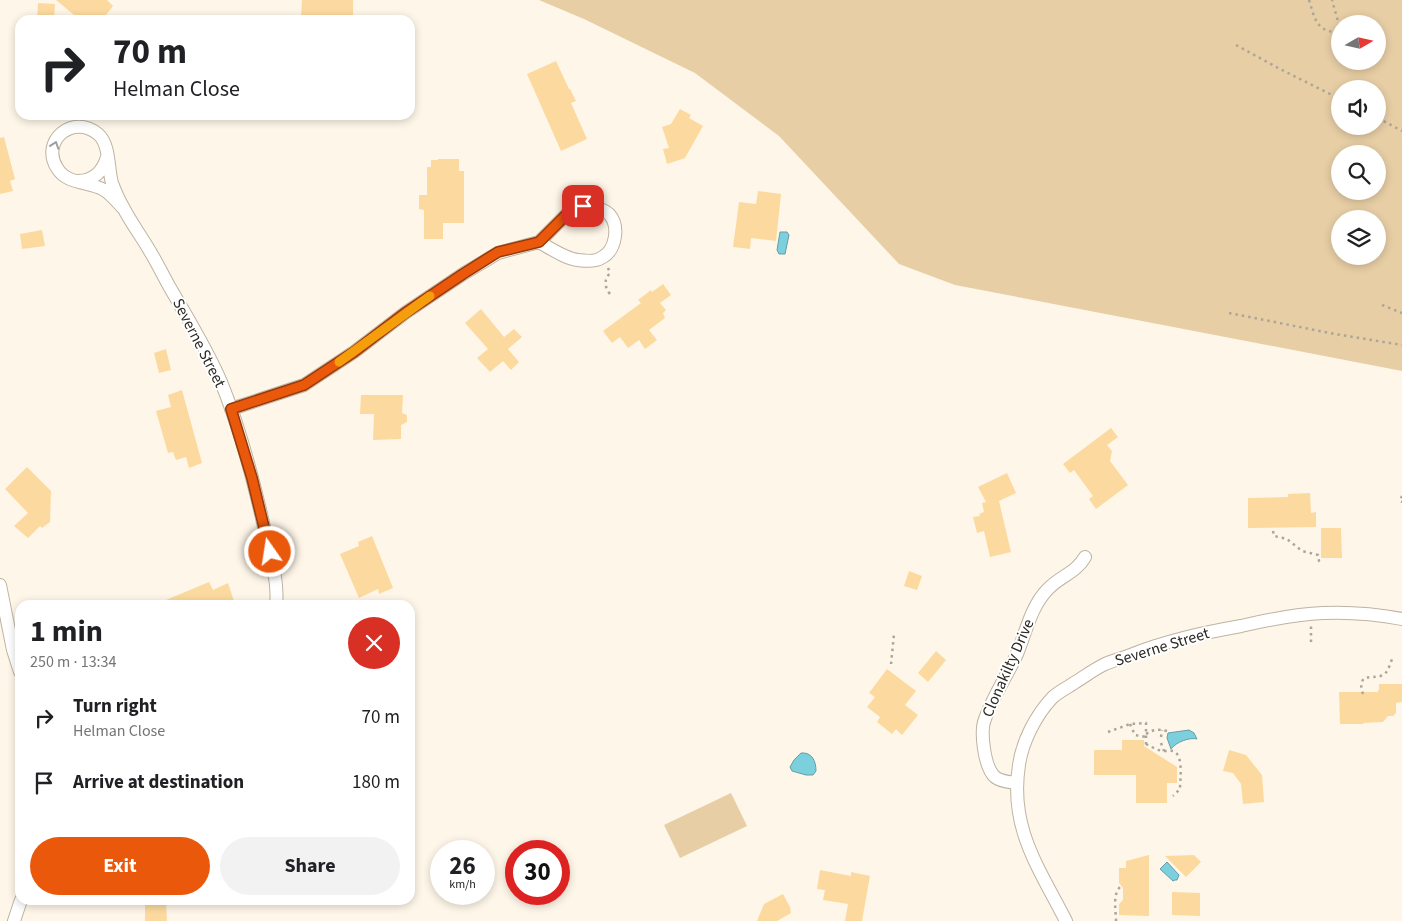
<!DOCTYPE html>
<html lang="en">
<head>
<meta charset="utf-8">
<style>
	body { margin:0; font-family:"Source Sans 3",sans-serif; background:#f2f2f2; color:#202124; height:100vh; display:flex; flex-direction:column; font-size:19px; white-space:nowrap }
	* { box-sizing:border-box; margin:0 }
	p { font-size:16px; color:#757577 }
	.icon { flex:none; width:28px; height:28px; fill:none; stroke:currentColor; stroke-width:2; stroke-linecap:round; stroke-linejoin:round }
	.map { position:relative; flex:1; overflow:hidden }
	.drawer { position:absolute; left:15px; top:600px; width:400px; height:305px; display:flex; flex-direction:column; background:#fff; border-radius:15px; box-shadow:0 2px 8px #0003 }
	.drawer>* { flex:none }
	.hud { position:absolute; left:15px; top:15px; width:400px; height:105px; border-radius:15px; box-shadow:0 2px 8px #0003; background:#fff; color:#202124; overflow:hidden }
	.needle { width:32px; rotate:81deg }
	.controls { position:absolute; left:1331px; top:15px; display:grid; gap:10px }
	.controls a { display:grid; place-items:center; width:55px; height:55px; border-radius:50%; background:#fff; box-shadow:0 2px 8px #0003; font-size:25px }
	.speed { position:absolute; left:430px; top:840px; display:flex; gap:10px; font-size:25px; font-weight:700; text-align:center }
	.speed>* { display:grid; place-content:center; width:65px; height:65px; border-radius:50%; background:#fff; box-shadow:0 2px 8px #0003; line-height:1 }
	.speed small { font-size:12px; font-weight:400 }
	.speed .limit { border:8px solid #d22; background:#fff; color:#111 }
	.pin { position:absolute; display:grid; place-items:center; width:42px; height:42px; color:#fff; margin:-21px; border-radius:10px; box-shadow:0 2px 8px #0006 }
	.me { position:absolute; width:55px; margin:-28px; rotate:347deg; stroke-linejoin:round; filter:drop-shadow(0 0 4px #0008) }
	.turn { display:flex; align-items:center; gap:18px; height:105px; padding:0 15px; font-size:22px }
	.turn .icon { width:65px; height:65px; stroke-width:2.5 }
	.turn b { display:block; font-size:35px; line-height:42px }
	.round { display:grid; place-items:center; flex:none; width:52px; height:52px; border-radius:26px; background:#f2f2f2 }
	.headline { display:flex; align-items:center; justify-content:space-between; height:85px; padding:0 15px }
	h1 { font-size:30px; font-weight:700; line-height:38px }
	.button { display:flex; gap:10px; margin-top:auto; padding:10px 15px }
	.button a { flex:1; height:58px; border-radius:30px; background:#ea580c; color:#fff; font-size:20px; font-weight:700; line-height:58px; text-align:center }
	.button a+a { background:#f2f2f2; color:#202124 }
	ul { padding:0; list-style:none }
	li { display:flex; align-items:center; gap:15px; height:65px; padding:0 15px }
	li div { flex:1 }
	li b { display:block; font-size:19px }
	li em { font-style:normal }
	.map>svg:first-child { display:block }
	.green { fill:#e7cea5; fill-rule:evenodd }
	.water { fill:#7cd0de; stroke:#649ea6 }
	.building { fill:#fcda9f }
	.lines { fill:none; stroke-linecap:round; stroke-linejoin:round }
	.street-casing { stroke:#bdb3a3; stroke-width:14 }
	.path { stroke:#aca59a; stroke-width:2.5; stroke-dasharray:2.5 4; stroke-linecap:butt }
	.street { stroke:#fff; stroke-width:12 }
	.oneway { stroke:#a09f9c }
	.route-casing { stroke:#983908; stroke-width:12 }
	.route { stroke:#ea580c; stroke-width:9 }
	.slow { stroke:#f59e0b; stroke-width:9 }
	.labels { text-anchor:middle; dominant-baseline:central; stroke-width:4; stroke-linejoin:round; paint-order:stroke }
	.street-label { font-size:16px; fill:#2d2923; stroke:#fff }
</style>
</head>
<body>
<div class="map">
<svg width="1402" height="921" viewBox="0 0 1402 921">
	<rect width="100%" height="100%" fill="#fef6e8"/>
	<path class="green" d="M539 0H1402V371L955 285 899 264 779 136 695 73 584 19ZM1340 24H1378V61H1340ZM1340 89H1378V126H1340ZM1340 154H1378V191H1340ZM1340 219H1378V256H1340Z
		M731 793 747 826 680 858 664 825Z"/>
	<path class="water" d="M780 232H787L789 235 785 254H779L777 250Z
		M1189 730 1194 733 1197 739C1190 737 1176 742 1171 749L1167 738 1168 733Z
		M801 753C812 752 816 761 816 771L813 775H806L792 771 790 767 794 760Z
		M1167 862 1179 875 1177 880H1175L1173 881 1160 869Z"/>
	<path class="building" d="M56 0H107L113 6 102 20H80Z
		M302 0H353V20H306L307 17 301 16Z
		M38 3 55 4 54 20H37Z
		M556 61 569 89H570L576 101 571 103 587 139 561 151 527 74Z
		M680 109 691 115 689 118 703 126 685 158 667 164 663 149 669 148 662 127 671 124Z
		M4 137 15 179 10 181 13 191 0 194V138Z
		M438 159H459V171H464V223H443V239H424V210L419 209V195H427V167H431V160H438Z
		M758 191 781 194 776 241 751 238 750 249 733 247 739 202 756 204Z
		M42 230 45 246 22 249 20 234Z
		M663 284 671 295 660 303 666 310 663 313 665 318 649 330 657 340 645 349 639 340 628 348 620 337 612 343 603 331 641 303 638 300 651 290 652 292Z
		M481 309 504 337 514 329 522 337 508 349 519 362 511 370 503 361 490 372 477 358 488 349 465 323Z
		M166 349 171 370 159 373 154 353Z
		M182 390 202 463 189 468 186 457 176 460 173 452 168 453 156 411 171 407 168 395Z
		M361 395H403L402 413 407 415V422L401 425V439L373 440 374 414H360Z
		M1111 428 1118 437 1107 445 1112 451 1110 461 1128 485 1096 509 1089 499 1093 496 1074 470 1070 473 1063 464Z
		M27 467 51 491 50 522 42 528 40 526 28 538 14 526 28 513 5 489Z
		M1007 473 1016 493 999 501 1011 552 990 557 984 531 977 533 973 517 980 516 979 514 984 512 982 503 986 502 978 487Z
		M1310 493 1311 513 1316 512V527L1248 528V498L1288 497V494Z
		M1321 528H1341L1342 558H1321Z
		M372 536 393 588 379 594 378 589 359 598 340 554 359 546 358 542Z
		M909 571 922 576 917 590 904 586Z
		M209 582 213 590 228 583 234 601 225 605H154Z
		M936 651 946 660 928 682 918 673Z
		M887 669 916 691 905 705 918 715 902 735 896 729 892 734 877 722 880 717 867 707 875 697 869 693Z
		M1379 684H1402V702L1396 703V713L1393 716H1388L1383 722 1363 723 1364 724H1340L1339 692H1378V690H1379Z
		M1122 740H1144V746L1177 767V783H1167V803H1136V775H1094V750H1122Z
		M1229 750 1246 755 1262 775 1264 802 1243 804 1241 784 1233 773 1223 771Z
		M1149 855V916L1119 915V904L1123 900V888L1119 883V868H1126V861Z
		M1194 855 1201 862 1186 877 1165 856Z
		M820 870 851 876V872L870 876 862 921H845L848 904 823 900 825 890 817 889Z
		M1172 892 1200 893V916L1172 915Z
		M783 894 790 907 791 913 777 921H757L764 904Z
		M145 900H166L167 921H145Z"/>
	<g class="lines">
		<g class="street-casing">
			<path id="street" d="M78 181C94 181 103 171 107 157
				M583 206C591 207 602 208 609 214 620 226 616 251 601 258 595 262 585 261 578 260 566 259 550 248 539 242L568 213Z
				M123 208C117 202 111 194 104 190 89 181 67 185 57 168 40 141 73 113 98 134 110 144 108 169 112 183 115 191 119 200 123 207 131 223 142 237 151 253 157 263 163 275 169 286 187 317 207 349 221 382 240 428 253 478 264 527 269 550 279 581 276 605
				M231 409 304 385 354 352 405 313 463 274 498 253 539 242
				M0 585 13 650 20 672
				M1017 783C1010 782 1001 782 995 777 984 767 980 731 985 719 993 696 1007 676 1017 654 1026 632 1031 606 1048 589 1060 576 1076 573 1085 557
				M14 921 21 900
				M1066 921C1039 868 1009 828 1019 765 1022 742 1036 715 1052 698 1058 692 1067 688 1074 683 1084 677 1093 670 1103 665 1111 661 1119 659 1128 656 1164 641 1202 633 1241 626 1267 620 1296 614 1323 613 1349 612 1376 614 1402 619"/>
		</g>
		<path class="path" d="M1309 0C1314 16 1316 31 1335 32L1338 29 1339 25 1332 0
			M1236 45 1280 69 1340 99
			M1378 118 1402 131
			M608 268 610 273C604 280 604 286 610 294
			M1382 305 1402 313
			M1229 313 1335 334 1402 345
			M1402 496 1400 501 1402 502
			M1273 531 1274 536 1287 539 1302 551 1318 555 1319 561 1322 564
			M1311 642V626
			M891 664 894 634
			M1363 694C1361 688 1360 684 1364 678 1383 675 1385 680 1392 659
			M1130 724 1135 735 1146 737
			M1108 732 1130 724 1146 723V746
			M1146 734C1154 729 1158 729 1167 731
			M1161 737 1162 730
			M1161 743 1164 751
			M1146 744C1152 747 1158 751 1165 751 1169 751 1169 750 1173 751 1184 755 1180 779 1180 789L1173 796
			M1116 921C1116 910 1112 894 1121 886"/>
		<use href="#street" class="street"/>
	</g>
	<defs><path id="oneway-chevron" d="M-2-3.5L2.5 0L-2 3.5" fill="none" stroke-width="1.6" stroke-linecap="round" stroke-linejoin="round" transform="scale(1.25)"/></defs>
	<use class="oneway" href="#oneway-chevron" transform="translate(55 145) rotate(-71)"/>
	<g class="lines">
		<g class="route-casing">
			<path id="route" d="M270 552 252 478 231 409 304 385 354 352 405 313 463 274 498 252 539 242 568 213 583 206"/>
		</g>
		<use href="#route" class="route"/>
		<path class="slow" d="M339 362 430 296"/>
	</g>
	<g class="labels">
		<g class="street-label">
			<text transform="translate(199 343) rotate(63)">Severne Street</text>
			<text transform="translate(1162 647) rotate(-17)">Severne Street</text>
			<text transform="translate(1008 668) rotate(-66)">Clonakilty Drive</text>
		</g>
	</g>
</svg>
<div class="controls">
<a><svg class="needle" viewBox="-14 -14 28 28"><path d="M0-13l5 13h-10z" fill="#e53935"/><path d="M0 13l5-13h-10z" fill="#757577"/></svg></a>
<a><svg class="icon" aria-label="sound" viewBox="0 0 24 24"><path d="M4 9h4l5-4v14l-5-4H4zM17 9q2 3 0 6"/></svg></a>
<a><svg class="icon" aria-label="search" viewBox="0 0 24 24"><circle cx="10" cy="10" r="6"/><path d="M15 15l6 6"/></svg></a>
<a><svg class="icon" aria-label="layers" viewBox="0 0 24 24"><path d="M12 4l9 5-9 5-9-5zM3 14l9 5 9-5"/></svg></a>
</div>
<div class="speed"><div>26<small>km/h</small></div><div class="limit">30</div></div>
<div class="pin" style="left:583px;top:206px;background:#d93025"><svg class="icon" aria-label="arrive" viewBox="0 0 24 24"><path d="M6 21V4h12l-3 4 3 4H6"/></svg></div>
<svg class="me" style="left:270px;top:552px" viewBox="-20 -20 40 40"><circle r="17" fill="#ea580c" stroke="#fff" stroke-width="3"/><path d="M0-11L8 9 0 5-8 9z" fill="#fff"/></svg>
<div class="hud">
<div class="turn"><svg class="icon" aria-label="right" viewBox="0 0 24 24"><path d="M7 20v-9h11M14 6l5 5-5 5"/></svg><div><b>70 m</b>Helman Close</div></div>
</div>
<section class="drawer">
<div class="headline"><div><h1>1 min</h1><p>250 m · 13:34</p></div><a class="round" style="background:#d93025;color:#fff"><svg class="icon" aria-label="close" viewBox="0 0 24 24"><path d="M6 6l12 12M18 6L6 18"/></svg></a></div>
<ul>
<li><svg class="icon" aria-label="right" viewBox="0 0 24 24"><path d="M7 20v-9h11M14 6l5 5-5 5"/></svg><div><b>Turn right</b><p>Helman Close</p></div><em>70 m</em></li>
<li><svg class="icon" aria-label="arrive" viewBox="0 0 24 24"><path d="M6 21V4h12l-3 4 3 4H6"/></svg><div><b>Arrive at destination</b></div><em>180 m</em></li>
</ul>
<div class="button"><a>Exit</a><a>Share</a></div>
</section>
</div>
</body>
</html>
